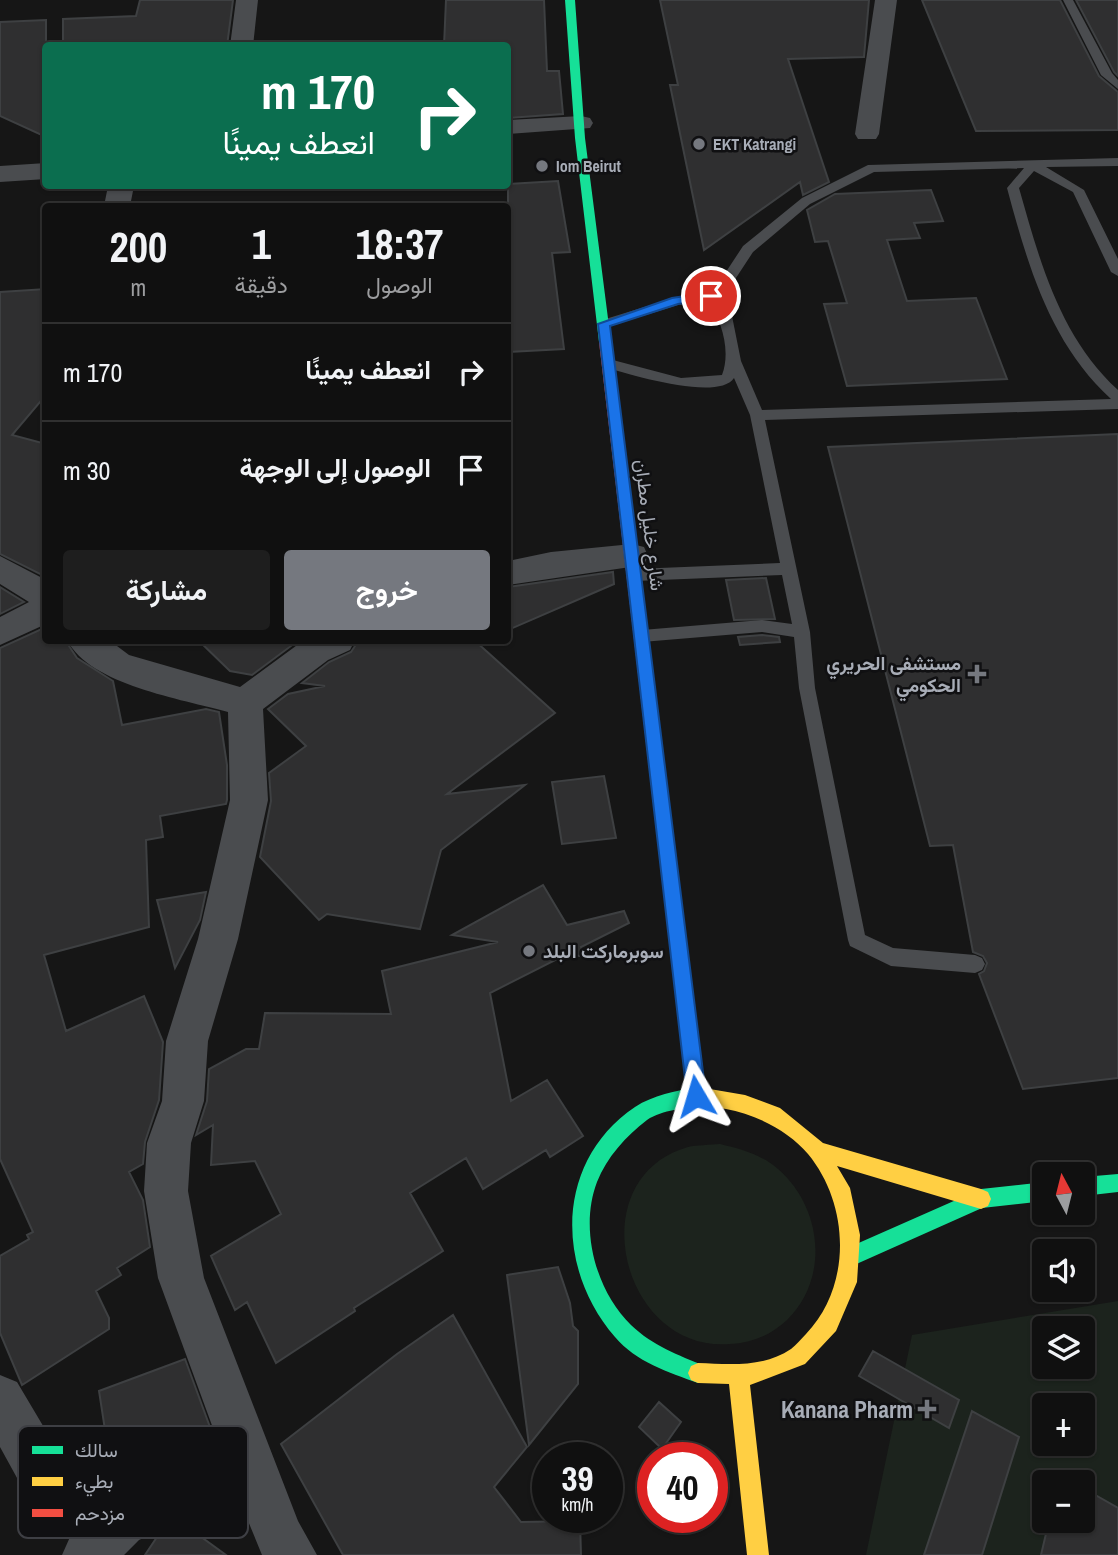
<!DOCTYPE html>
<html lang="ar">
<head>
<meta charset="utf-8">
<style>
	body { margin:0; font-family:"Archivo Narrow",Vazirmatn,sans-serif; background:#1e1e1e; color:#f1f3f6; direction:rtl; height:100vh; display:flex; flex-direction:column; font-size:26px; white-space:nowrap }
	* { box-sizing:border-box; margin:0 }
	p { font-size:23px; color:#9c9d9f }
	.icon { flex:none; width:38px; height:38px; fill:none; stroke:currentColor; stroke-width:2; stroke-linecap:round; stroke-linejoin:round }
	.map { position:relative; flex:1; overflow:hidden; direction:ltr }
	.drawer { position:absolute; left:42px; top:203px; width:469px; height:441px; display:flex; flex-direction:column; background:#101010; border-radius:7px; box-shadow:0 2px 5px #0004,0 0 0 2px #303030; direction:rtl }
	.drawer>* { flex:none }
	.guide { position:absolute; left:42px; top:42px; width:469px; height:147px; border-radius:7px; box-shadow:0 2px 5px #0004,0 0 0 2px #303030; direction:rtl; background:#0b6e4f; color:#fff; overflow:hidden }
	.needle { width:46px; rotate:353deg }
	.fabs { position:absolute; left:1032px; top:1162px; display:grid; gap:14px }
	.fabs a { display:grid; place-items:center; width:63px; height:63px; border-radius:7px; background:#101010; box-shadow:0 2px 5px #0004,0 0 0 2px #303030; font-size:35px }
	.speed { position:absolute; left:532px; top:1442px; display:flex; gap:14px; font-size:35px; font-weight:700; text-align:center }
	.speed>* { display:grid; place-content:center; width:91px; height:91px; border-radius:50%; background:#101010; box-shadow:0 2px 5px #0004,0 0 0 2px #303030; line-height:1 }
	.speed small { font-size:18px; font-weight:400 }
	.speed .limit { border:10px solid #d22; background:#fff; color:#111 }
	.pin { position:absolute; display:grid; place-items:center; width:60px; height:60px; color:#fff; margin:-30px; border:4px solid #fff; border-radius:50%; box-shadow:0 2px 7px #0007 }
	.me { position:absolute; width:77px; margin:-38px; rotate:353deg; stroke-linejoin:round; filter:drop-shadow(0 0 5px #0008) }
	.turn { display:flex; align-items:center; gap:24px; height:147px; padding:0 21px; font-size:32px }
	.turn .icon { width:91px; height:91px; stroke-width:2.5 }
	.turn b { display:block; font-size:49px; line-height:60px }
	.eta { display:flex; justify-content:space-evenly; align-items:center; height:119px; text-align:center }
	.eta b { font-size:42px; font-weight:700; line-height:49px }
	.action { display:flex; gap:14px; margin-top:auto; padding:14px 21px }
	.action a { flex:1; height:80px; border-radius:7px; background:#75787f; color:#fff; font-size:28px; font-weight:700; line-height:80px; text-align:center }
	.action a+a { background:#1e1e1e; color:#f1f3f6 }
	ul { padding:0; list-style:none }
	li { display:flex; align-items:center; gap:21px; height:98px; padding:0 21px; border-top:2px solid #303030 }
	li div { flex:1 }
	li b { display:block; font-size:26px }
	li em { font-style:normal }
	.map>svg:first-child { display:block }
	.green { fill:#1c231d; fill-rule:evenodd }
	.building { fill:#2f2f30; stroke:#3e4042; stroke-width:2 }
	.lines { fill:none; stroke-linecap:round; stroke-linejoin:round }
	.lane { fill:#4a4c4f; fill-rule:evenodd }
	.street { fill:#4a4c4f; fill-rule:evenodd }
	.fast { fill:#16e098; fill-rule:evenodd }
	.slow { fill:#ffcf43; fill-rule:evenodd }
	.jam { fill:#f24e42; fill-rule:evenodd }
	.route { fill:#1a73e8; stroke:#114b97; stroke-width:2 }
	.poi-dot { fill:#75787f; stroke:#101012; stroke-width:2.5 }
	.labels { text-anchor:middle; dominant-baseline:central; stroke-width:5; stroke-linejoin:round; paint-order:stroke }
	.far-poi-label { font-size:16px; font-weight:bold; fill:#a8adb7; stroke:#101012; text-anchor:start }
	.street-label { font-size:19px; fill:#a8adb7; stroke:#101012 }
	.poi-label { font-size:19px; font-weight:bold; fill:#a8adb7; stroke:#101012; text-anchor:end }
	.near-poi-label { font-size:23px; font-weight:bold; fill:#a8adb7; stroke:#101012; text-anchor:end }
	.key { fill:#101012; stroke:#3e3f44; stroke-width:2 }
	.key-label { font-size:19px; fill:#a8adb7 }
</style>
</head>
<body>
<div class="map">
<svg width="1118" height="1555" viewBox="0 0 1118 1555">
	<rect width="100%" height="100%" fill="#161616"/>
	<path class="green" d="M720 1144C740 1149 761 1154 778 1169 822 1207 830 1278 787 1320 771 1335 752 1343 730 1344 621 1353 579 1178 688 1147 697 1145 710 1145 720 1144Z
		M1118 1301V1555H866L912 1335ZM1045 1328H1083V1367H1045ZM1045 1405H1083V1444H1045ZM1045 1482H1083V1521H1045Z"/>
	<path class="building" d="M140 0H233L227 46H63V19L136 16Z
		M446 0H544L547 71H559L563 114 508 118V46H444Z
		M660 0H869L864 57 788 59 829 182 803 195 800 182 704 250 670 85H678Z
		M922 0H1060L1099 76 1118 92V130L976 131Z
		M1076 0H1118V76L1114 72Z
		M46 20V137L0 116V22Z
		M558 181 570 252 552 253 564 349 508 352V184Z
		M931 190 943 221 914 223 920 238 887 240 907 301 976 298 1007 379 847 386 824 304 847 303 828 241 815 242 807 210 835 194Z
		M46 289V395L12 435 46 444V577L0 554V292Z
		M1118 434V1078L1023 1089 979 974 984 971 987 963 983 956 973 952 953 845 930 846 828 447Z
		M613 572 614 584 508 630V587Z
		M766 578 775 619 734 620 726 580Z
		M0 587 24 602 0 614Z
		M46 627V640H65L77 658 113 681 122 725 206 709 219 712 227 765V800L226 804 160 816 163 837 146 840 149 927 44 955 66 1031 144 996 163 1042 159 1100 145 1142 143 1164 129 1172 143 1200 150 1247 117 1268 121 1275 96 1291 109 1318V1329L22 1385 0 1333V1256L29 1239 27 1235 33 1232 0 1159V648Z
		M762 635 779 637 780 642 740 645 738 637Z
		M198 640H285L291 646 252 675 230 671Z
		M359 640H474L555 713 447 794 525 785 441 850 420 929 327 914 319 920 260 857 271 801 269 773 306 746 268 709 288 694 325 686 302 683 329 662 351 652Z
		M604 776 616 838 562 844 552 782Z
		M543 885 567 925 624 911 629 923 581 947 586 957 567 954 490 993 511 1101 547 1080 583 1136 550 1157 546 1150 483 1189 466 1158 410 1193 443 1251 354 1308 355 1311 276 1363 247 1302 235 1310 211 1256 281 1214 255 1161 211 1165 213 1125 196 1135 207 1101 209 1069 246 1049H259L265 1013 391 1014 382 971 498 942 452 935Z
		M206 892 200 920 175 968 157 900Z
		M558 1267 570 1303 573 1326 578 1331V1384L529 1445 507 1275Z
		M453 1315 527 1447 494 1487 521 1522 580 1521 581 1555H343L281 1444 397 1354Z
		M873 1351 959 1400 949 1428 859 1376Z
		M185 1359 218 1449 123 1489 113 1482 99 1391Z
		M659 1402 681 1422 662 1449 639 1427Z
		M972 1411 1019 1437 982 1555H924Z
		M1083 1488 1118 1508V1555H1041L1049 1521H1083Z
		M182 1523 226 1555H145L159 1534Z"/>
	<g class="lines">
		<path class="lane" d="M1063 0H1073L1112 73 1118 80V89L1101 75Z
			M1118 158V166L1046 167 1084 190 1118 259V276L1111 272 1073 192 1034 171 1019 188C1040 262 1060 337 1118 390V409L765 420 810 632 815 688 865 935 893 948 975 955 982 958 985 964 982 970 975 973 891 966 850 946 848 940 799 688 794 637 762 632 642 642 634 636 642 630 762 620 792 624 782 575 635 581 627 575 635 569 780 563 750 415 734 378C718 402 629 374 604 367L602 364 609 359 681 378 722 375C731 351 722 321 708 301L678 305 604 328 597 324 599 321 677 297 711 292 720 299 722 278 743 246 802 198 868 165ZM1024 168 1007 188C1028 266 1050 343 1111 399L762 410 741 361 732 316 736 278 753 252 810 204 874 172Z"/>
		<path class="street" d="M236 0H258L253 46H230Z
			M875 0H897L879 134 876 139H858L855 134Z
			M581 116 590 118 593 123 590 128 508 134V120Z
			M46 163V179L0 182V166Z
			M108 186H134L130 206H104Z
			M632 544 644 547 648 556 644 565 508 585V561L551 552Z
			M0 556 46 580V624L0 645V617L29 602 0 584Z
			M67 640H109L129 655 240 687 304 640H355L350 650 328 660 263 709 268 800 238 939 208 1041 204 1101 191 1143 188 1191 204 1278 298 1521 317 1555H262L237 1494 139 1540 124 1555H62L70 1537 83 1524 62 1508 39 1500 22 1487 0 1447V1375L17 1382 58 1451 69 1460 92 1468 125 1494 221 1450 158 1278 144 1191 147 1143 162 1101 166 1041 198 939 230 800 228 712C182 699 90 685 67 640Z"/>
		<path class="fast" d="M565 0H575L585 138 611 342 605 346 599 342 575 138Z
			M696 1087 702 1090 705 1096 702 1102C685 1110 663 1109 647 1120 626 1136 607 1157 597 1182 579 1229 596 1291 631 1325 653 1346 678 1355 705 1366L708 1373 705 1380 698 1383C668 1372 636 1362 615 1337 555 1268 555 1161 635 1107 653 1095 676 1091 696 1087Z
			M1118 1174V1192L1083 1196V1177Z
			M1045 1182V1201L982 1208 852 1266 845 1263 842 1256 845 1249 981 1189Z"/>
		<path class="slow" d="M644 659 651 665 704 1088 745 1095 780 1108 823 1143 981 1189 988 1192 991 1199 988 1206 981 1209 837 1166 850 1188 860 1235 857 1282 836 1331 805 1364 750 1385 769 1555H747L729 1384 698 1383 691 1380 688 1373 691 1366 698 1363C729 1364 763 1368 791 1349 796 1345 801 1339 806 1334 852 1286 850 1205 808 1154 789 1131 755 1114 726 1109 714 1107 701 1107 690 1102L687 1096 637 665Z"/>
		<path class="jam" d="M605 338 611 342 651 665 644 671 637 665 599 342Z"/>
	</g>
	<path class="route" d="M711 292 715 293V299L678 304 610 326 706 1096 703 1103 696 1105 690 1103 687 1096 598 324 672 298Z"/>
	<g class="poi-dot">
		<circle cx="699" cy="144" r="7"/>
		<circle cx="542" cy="166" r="7"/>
		<path d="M973.5 663.5h7v7h7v7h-7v7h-7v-7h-7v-7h7z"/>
		<circle cx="529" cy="951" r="7"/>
		<path d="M923.5 1398.5h7v7h7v7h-7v7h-7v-7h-7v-7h7z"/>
	</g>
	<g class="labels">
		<g class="far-poi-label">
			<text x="713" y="144">EKT Katrangi</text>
			<text x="556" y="166">Iom Beirut</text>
		</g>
		<g class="street-label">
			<text transform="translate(650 525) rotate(83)">شارع خليل مطران</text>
		</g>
		<g class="poi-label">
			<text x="961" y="663">مستشفى الحريري<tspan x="961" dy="22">الحكومي</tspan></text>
			<text x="543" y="951" text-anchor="start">سوبرماركت البلد</text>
		</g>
		<g class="near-poi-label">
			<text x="913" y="1409">Kanana Pharm</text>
		</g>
	</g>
	<rect x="18" y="1426" width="230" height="112" rx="10" class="key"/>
	<rect x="32" y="1446" width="31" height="8" fill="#16e098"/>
	<rect x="32" y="1477" width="31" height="9" fill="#ffcf43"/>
	<rect x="32" y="1509" width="31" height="8" fill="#f24e42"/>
	<g class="key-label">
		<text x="75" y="1457">سالك</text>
		<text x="75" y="1488">بطيء</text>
		<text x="75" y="1520">مزدحم</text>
	</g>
</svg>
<div class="fabs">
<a><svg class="needle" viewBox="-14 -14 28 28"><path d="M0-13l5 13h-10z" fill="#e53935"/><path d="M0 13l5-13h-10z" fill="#9c9d9f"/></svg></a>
<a><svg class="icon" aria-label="sound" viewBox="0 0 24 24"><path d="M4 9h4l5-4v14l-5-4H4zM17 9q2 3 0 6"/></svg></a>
<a><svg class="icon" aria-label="layers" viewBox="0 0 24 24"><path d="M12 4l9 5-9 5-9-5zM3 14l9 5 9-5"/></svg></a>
<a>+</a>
<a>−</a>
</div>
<div class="speed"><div>39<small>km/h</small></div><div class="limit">40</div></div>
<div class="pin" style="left:711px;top:296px;background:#d93025"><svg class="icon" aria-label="arrive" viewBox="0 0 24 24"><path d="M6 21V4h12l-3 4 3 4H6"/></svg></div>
<svg class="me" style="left:696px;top:1096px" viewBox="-20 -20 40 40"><path d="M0-17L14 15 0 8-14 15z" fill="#1a73e8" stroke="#fff" stroke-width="4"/></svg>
<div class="guide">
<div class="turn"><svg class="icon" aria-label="right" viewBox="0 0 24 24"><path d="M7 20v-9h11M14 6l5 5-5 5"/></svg><div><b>170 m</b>انعطف يمينًا</div></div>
</div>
<section class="drawer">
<div class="eta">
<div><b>18:37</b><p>الوصول</p></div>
<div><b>1</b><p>دقيقة</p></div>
<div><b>200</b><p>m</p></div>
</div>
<ul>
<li><svg class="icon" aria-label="right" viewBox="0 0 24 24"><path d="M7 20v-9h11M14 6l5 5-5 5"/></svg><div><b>انعطف يمينًا</b></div><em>170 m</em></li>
<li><svg class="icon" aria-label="arrive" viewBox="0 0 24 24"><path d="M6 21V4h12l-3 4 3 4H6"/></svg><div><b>الوصول إلى الوجهة</b></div><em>30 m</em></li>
</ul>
<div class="action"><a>خروج</a><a>مشاركة</a></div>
</section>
</div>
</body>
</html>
